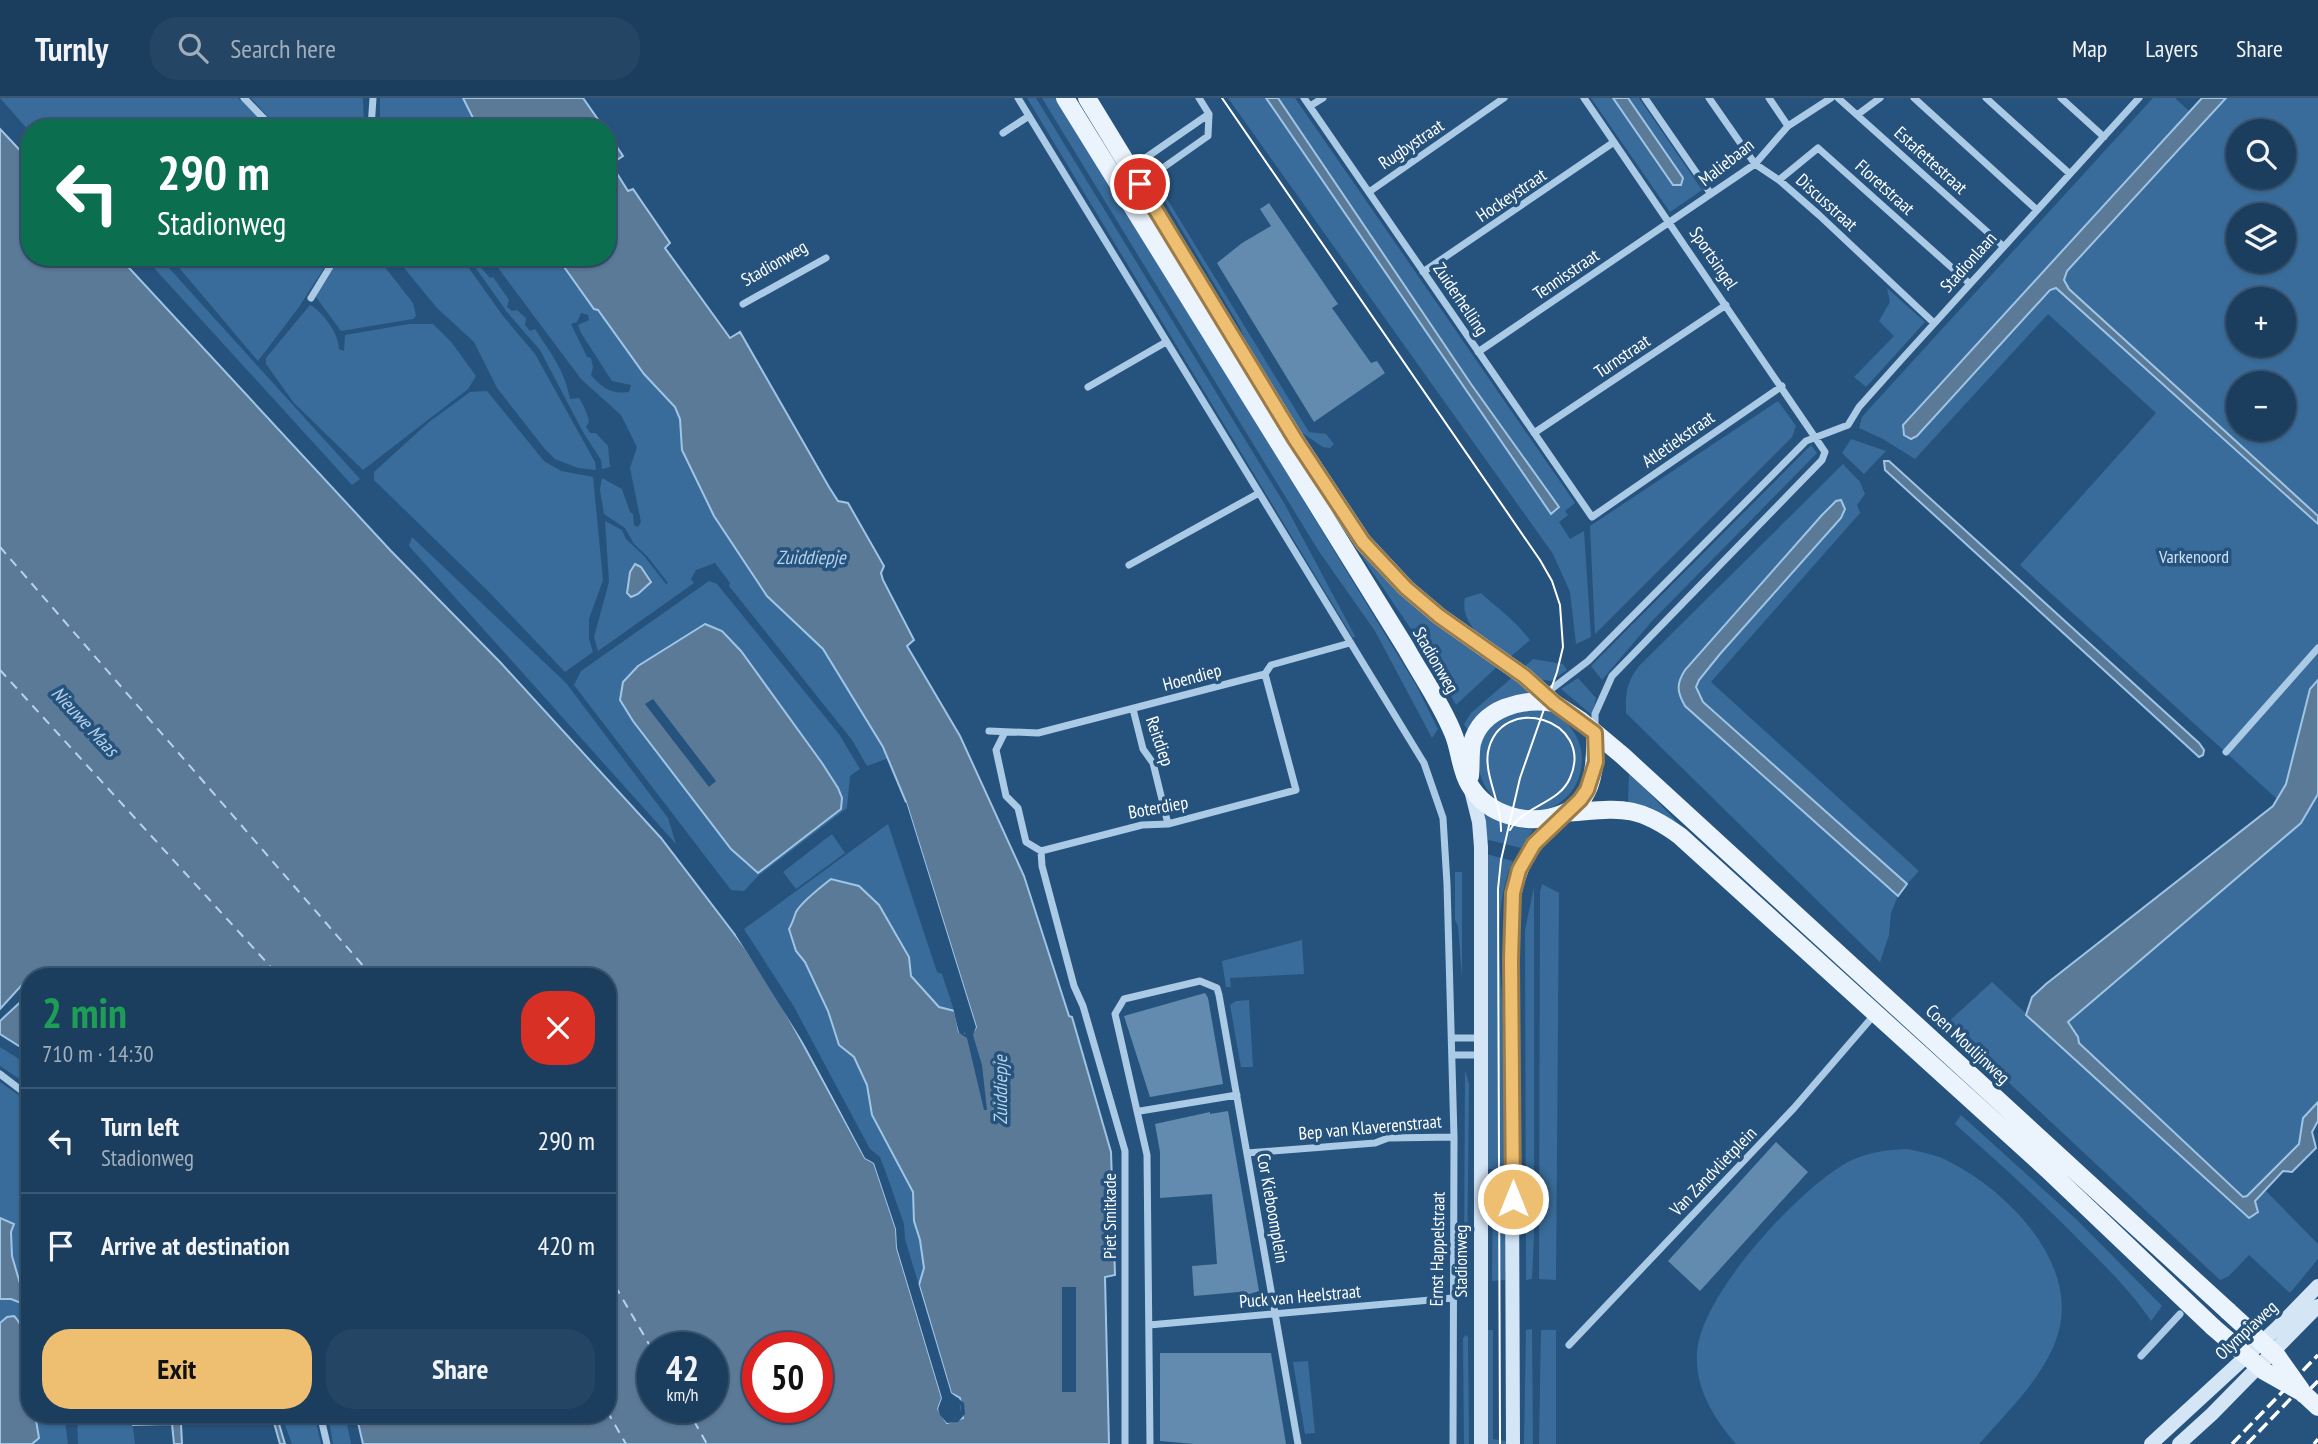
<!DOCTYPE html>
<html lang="en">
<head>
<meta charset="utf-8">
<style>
	body { margin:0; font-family:"PT Sans Narrow",sans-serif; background:#254564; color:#f1f3f6; height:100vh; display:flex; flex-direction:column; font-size:26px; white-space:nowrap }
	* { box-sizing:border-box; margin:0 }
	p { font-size:23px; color:#a0aebc }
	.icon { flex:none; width:38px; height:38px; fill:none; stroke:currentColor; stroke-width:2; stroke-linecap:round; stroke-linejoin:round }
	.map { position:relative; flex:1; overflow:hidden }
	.drawer { position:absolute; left:21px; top:870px; width:595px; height:455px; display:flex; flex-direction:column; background:#1c3e5e; border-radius:28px; box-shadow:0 2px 5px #0004,0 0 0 2px #3a5773 }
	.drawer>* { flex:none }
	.banner { position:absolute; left:21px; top:21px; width:595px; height:147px; border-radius:28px; box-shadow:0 2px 5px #0004,0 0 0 2px #3a5773; background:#0b6e4f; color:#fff; overflow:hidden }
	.fabs { position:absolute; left:2226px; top:21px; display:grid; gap:14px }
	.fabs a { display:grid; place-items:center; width:70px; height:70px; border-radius:50%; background:#1c3e5e; box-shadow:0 2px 5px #0004,0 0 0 2px #3a5773; font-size:35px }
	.speed { position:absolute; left:637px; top:1234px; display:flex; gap:14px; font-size:35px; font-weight:700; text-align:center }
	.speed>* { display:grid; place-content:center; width:91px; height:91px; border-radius:50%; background:#1c3e5e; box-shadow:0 2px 5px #0004,0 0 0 2px #3a5773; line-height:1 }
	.speed small { font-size:18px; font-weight:400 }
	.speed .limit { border:10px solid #d22; background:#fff; color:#111 }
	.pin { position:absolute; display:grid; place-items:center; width:60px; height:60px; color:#fff; margin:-30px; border:4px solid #fff; border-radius:50%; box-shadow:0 2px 7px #0007 }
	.me { position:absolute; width:77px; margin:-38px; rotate:0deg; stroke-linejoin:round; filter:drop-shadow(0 0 5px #0008) }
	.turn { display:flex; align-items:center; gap:24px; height:147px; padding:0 21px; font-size:32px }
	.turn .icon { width:91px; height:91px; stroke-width:2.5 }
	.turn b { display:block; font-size:49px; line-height:60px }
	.round { display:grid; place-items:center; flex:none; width:74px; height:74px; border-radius:28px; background:#254564 }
	.headline { display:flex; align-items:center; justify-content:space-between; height:119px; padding:0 21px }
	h1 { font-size:42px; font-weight:700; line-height:52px; color:#1e9e55 }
	.action { display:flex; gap:14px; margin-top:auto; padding:14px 21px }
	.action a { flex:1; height:80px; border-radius:28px; background:#eebf70; color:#111; font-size:28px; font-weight:700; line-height:80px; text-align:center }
	.action a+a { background:#254564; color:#f1f3f6 }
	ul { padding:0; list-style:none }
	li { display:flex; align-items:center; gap:21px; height:105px; padding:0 21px; border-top:2px solid #3a5773 }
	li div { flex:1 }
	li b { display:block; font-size:26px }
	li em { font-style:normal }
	header { display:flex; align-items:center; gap:42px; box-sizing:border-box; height:98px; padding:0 35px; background:#1c3e5e; border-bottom:2px solid #3a5773 }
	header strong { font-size:33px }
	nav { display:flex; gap:38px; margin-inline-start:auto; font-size:24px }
	.search { width:490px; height:63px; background:#254564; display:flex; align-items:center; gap:18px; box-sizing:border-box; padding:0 24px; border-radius:28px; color:#a0aebc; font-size:26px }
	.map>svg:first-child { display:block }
	.green { fill:#396c9a; fill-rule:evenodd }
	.water { fill:#5a7a98; stroke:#9fc5e5; stroke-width:2; fill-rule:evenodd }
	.pier { fill:#26537d }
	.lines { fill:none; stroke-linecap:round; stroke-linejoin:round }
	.ferry { stroke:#b6d3ed; stroke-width:2; stroke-dasharray:9 7; stroke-linecap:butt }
	.building { fill:#628baf }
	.street { stroke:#abcae5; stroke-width:7 }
	.secondary { stroke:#d4e5f5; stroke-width:14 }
	.primary { stroke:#ebf3fd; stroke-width:18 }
	.tram { stroke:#fff; stroke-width:2 }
	.rail { stroke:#fff; stroke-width:3.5; stroke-dasharray:12 5; stroke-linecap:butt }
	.primary-bridge { stroke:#ebf3fd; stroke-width:18 }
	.route-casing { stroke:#9b7c49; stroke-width:18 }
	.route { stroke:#eebf70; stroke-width:12 }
	.labels { text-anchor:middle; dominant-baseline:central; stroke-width:7; stroke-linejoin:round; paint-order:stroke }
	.street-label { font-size:18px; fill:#fff; stroke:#26537d }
	.park-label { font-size:18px; fill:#cee2f4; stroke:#26537d }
	.water-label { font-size:19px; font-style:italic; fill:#b6d3ed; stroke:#26537d }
</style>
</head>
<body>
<header>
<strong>Turnly</strong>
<div class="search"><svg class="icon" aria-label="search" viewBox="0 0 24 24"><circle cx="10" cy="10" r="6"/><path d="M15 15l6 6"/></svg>Search here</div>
<nav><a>Map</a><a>Layers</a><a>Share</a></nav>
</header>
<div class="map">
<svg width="2318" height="1346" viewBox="0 0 2318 1346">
	<rect width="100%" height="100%" fill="#26537d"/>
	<path class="green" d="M0 0H238L270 30H62L56 21 48 30H30V34Z
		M251 0H363L364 30H278Z
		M380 0H463L485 30H380Z
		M1027 0H1036L1284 405 1355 538 1353 540Z
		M1042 0H1058L1416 587 1438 631 1432 640 1375 533 1318 452Z
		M1228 0H1266L1551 416 1559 409 1471 286 1278 0H1295L1575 405 1565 413 1568 417 1559 424 1570 441 1584 433 1591 539 1576 546 1570 494 1553 456Z
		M1591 0H1613L1673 87 1683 80 1628 0H1639L1702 92 1670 114Z
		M2153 0H2175L2189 13 1903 327 1902 332 1907 340 1917 338 2039 205 2215 0H2318V1004L2303 1020 2299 1045 2246 1099H2243L2044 920 2289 712 2020 467 2156 315 2048 216 1915 361 1883 341 1859 330 1862 319 1870 310ZM2238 33H2284V79H2238ZM2238 117H2284V163H2238ZM2238 201H2284V247H2238ZM2238 285H2284V331H2238Z
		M1161 91 1309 334 1326 336 1334 346 1330 350 1323 349 1299 333 1250 255 1240 229 1158 92Z
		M144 159H159L360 381 352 387Z
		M170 159H331L299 209 258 263Z
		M340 159H377L413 205 416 218 413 221 341 233 316 199Z
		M395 159H461L503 218 535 256 595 364 596 372 578 370 555 361 544 350 497 290 474 244 437 210Z
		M468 159H472L490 180 493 179 509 202 507 209 512 213 517 212 526 220 525 227 530 233 535 231C550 254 565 273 570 301L579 300C583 306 588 317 589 324L586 329 590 335H596L608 348 610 369 602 371 601 362 583 334 540 252 507 214Z
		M490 159H572C684 320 805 483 889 660L867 668 852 642 729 488 730 485 715 465 696 472 691 481 694 485 598 553 594 539 609 484 605 423 622 432 626 441 644 458 666 486 668 485 647 458 634 446 625 430 604 416 600 392 602 380 622 391 630 414 633 416 634 427 638 429 641 424 630 370 637 349 621 317 581 281ZM581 215 588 217 589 222 578 227 581 235 612 283 631 287 629 294C611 296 603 291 591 277L593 269 591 260 587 259 571 226 577 224Z
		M1887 190 1925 224 1866 289 1854 279 1894 238 1879 223 1890 204Z
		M310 207C323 214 339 236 339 251L344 253 345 237 409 226H433L452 245 476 278 468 291 363 372 294 305 266 266V260Z
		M487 293 544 363 561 373 593 379 603 482 589 521V541L593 554 565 574 488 493 374 382V374L429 324 470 294Z
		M1778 303 1796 328 1792 339 1595 536 1590 428Z
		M1851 341 1886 353 1864 376 1842 355Z
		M1811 347 1817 355 1652 523 1602 582 1591 568Z
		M1843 366 1860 384 1865 396 1857 407 1860 415 1711 584 1919 773 1907 786 1703 604 1696 589 1699 582 1720 556 1841 420 1836 403 1685 572 1678 589 1685 608 1898 798 1891 815 1889 837 1880 864 1626 615C1625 595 1627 584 1639 568Z
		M1342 429 1394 489 1500 566 1456 607 1421 546Z
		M412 439 566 585 668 720 676 746 409 448Z
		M709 483 717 486 839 636 860 671 850 678 847 710 758 778 744 793 731 792 574 587 581 573ZM705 526 822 665 838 690 758 774 746 766 731 751 700 530Z
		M1481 495C1498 511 1516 523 1530 542L1508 561C1489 546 1459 527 1465 500Z
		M1533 561 1563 566 1567 572 1551 583 1538 581 1523 570Z
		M1515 577 1535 593 1513 599 1469 635 1464 626 1471 615Z
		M1578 580 1596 600 1592 617 1561 591Z
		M1478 662a52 52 0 1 1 104 0a52 52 0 1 1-104 0Z
		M1629 676 1632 677 1678 725 1649 709 1628 705Z
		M1480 706 1511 728 1533 732 1521 750 1485 741Z
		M888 726 937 874 942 876 956 918 910 999 945 1274 905 1141 904 1126 886 1075 880 1059 870 1051 793 907 744 831Z
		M832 736 845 755 796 791 783 774Z
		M1486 756 1513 763C1487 819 1505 902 1507 963 1509 1036 1506 1109 1505 1182L1492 1183 1493 1071H1487Z
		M1455 774H1462V880L1458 828 1455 822Z
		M1542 786 1559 795 1556 1182 1539 1181 1540 794Z
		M1534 789V1137L1532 1181 1526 1182 1525 832Z
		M1302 842 1304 876 1230 880 1231 889H1226L1222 863Z
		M1992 884 2245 1118 2257 1107 2255 1104 2265 1092 2318 1146V1161L2290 1195 2249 1157 2229 1178 2220 1182 1946 926Z
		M1249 902 1253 969H1241L1230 907 1236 903Z
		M0 949 30 968V988L0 968Z
		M1465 972 1469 986 1467 1172 1464 1171Z
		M0 984 30 1005V1275L22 1225 7 1219 0 1225V1201H11L21 1205C23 1178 4 1153 14 1127L0 1120Z
		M1961 1017 2076 1121 2162 1208 2151 1223C2131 1193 2106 1169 2080 1143 2040 1102 1998 1064 1955 1026Z
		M1907 1051C1920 1054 1935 1056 1948 1063 2004 1091 2074 1159 2060 1228 2050 1274 2008 1313 1979 1346H1736C1714 1320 1695 1291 1697 1255 1700 1197 1800 1089 1850 1063 1868 1054 1887 1052 1907 1051Z
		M1532 1231 1533 1346H1524L1526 1232Z
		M1486 1232H1493V1341L1506 1343V1346H1487Z
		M1541 1232H1556V1346H1539Z
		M1466 1237 1468 1239 1469 1346H1464L1463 1240Z
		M1308 1263 1315 1335 1305 1336 1293 1264Z
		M35 1316H64L68 1346H32L39 1340Z
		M77 1316H205L132 1321 135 1346H78Z
		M281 1316H314L321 1346H292Z
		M328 1316H345L351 1346H333Z"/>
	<path class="water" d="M463 0H583L604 30H478Z
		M1266 0H1278L1471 286 1559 409 1551 416Z
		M1613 0H1628L1683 80 1681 87H1673Z
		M2202 0H2226L2067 173 2064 182 2069 191 2318 418V426L2056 190 2050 192 1917 338 1911 341 1904 337 1903 327Z
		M0 31 30 63V159H119L391 453 500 564 661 740 745 850 779 902 865 1060 874 1065 896 1131 897 1150 942 1300 938 1311 947 1325 963 1320 960 1300 951 1295 919 1187 924 1170 920 1142 914 1123 913 1094 872 1017 867 987 854 959 839 947 828 913 805 864 796 853 789 831C792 826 794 820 796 814 801 805 822 788 831 781L859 788 879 807 909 859 911 878 939 909 955 913 959 934 970 939 976 929 906 704 883 649 823 551 767 498 714 418 682 352 680 321 675 309 644 276 598 212 594 211 557 159H607V34L623 58 611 66 628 93 633 91 670 145 665 150 730 240 740 234 829 389 838 403 848 405 884 468 881 475 883 482 914 542 907 548 960 638 1024 778 1069 918 1072 919 1111 1054 1115 1177 1105 1179 1109 1346H363L356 1316H607V878H30L0 911ZM653 1250H712V1309H653ZM758 1250H817V1309H758Z
		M1884 363H1889L2199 645 2204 652 2203 657 2199 659 1885 372Z
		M1841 402 1845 411 1841 420 1720 556 1699 582 1696 589 1703 604 1907 786 1898 798 1685 608C1677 594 1676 586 1685 572L1822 417 1836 403Z
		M635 466 641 469 651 484 638 496 631 499 627 495 630 474Z
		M705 526 722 533 741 553 822 665 838 690 842 700 841 711 758 775 731 751 633 623 620 602 623 584 638 568Z
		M2318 582V696L2301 725 2068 924 2078 939 2079 945 2243 1099 2247 1098 2299 1046 2303 1020 2318 1004V1023L2312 1034 2316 1050 2292 1074 2283 1073 2255 1103 2258 1114 2249 1120 2026 917 2032 899 2046 886 2273 708 2286 686 2310 591Z
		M30 895V955L0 936V923Z
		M0 1120 14 1126 11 1134 12 1158 25 1203 21 1205 11 1201H0Z
		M14 1218C33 1236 30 1290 30 1316H35L39 1340 32 1346H0V1225L7 1219Z
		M205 1316H276L285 1346H280L273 1321 269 1317 185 1323 181 1326 182 1346H174L172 1326 133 1327 132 1321Z"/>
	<path class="pier" d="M653 601 716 683 709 689 645 606Z
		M906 704 976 929 973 937 982 967 987 1012H984L967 940 959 935 956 923 953 909 958 912 962 933 965 936 971 933 973 929 912 740 903 708Z
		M739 835 811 951 868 1058 877 1064 900 1130V1149L945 1299 943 1316 948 1322 956 1321 961 1315 960 1306 948 1296 915 1188 917 1181 951 1295 964 1305 965 1316 958 1324 947 1325 940 1317 938 1311 942 1300 897 1150 896 1131 874 1065 865 1060 808 952 736 837Z
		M1062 1189H1076V1294H1062Z"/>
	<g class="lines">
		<path class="ferry" d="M0 449 372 878
			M0 572 279 878
			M607 1174 653 1253
			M686 1309 707 1346
			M607 1313 626 1346"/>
	</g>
	<path class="building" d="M1269 105 1338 206 1332 210 1371 265 1377 263 1385 275 1314 324 1217 165 1242 145 1271 128 1260 111Z
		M1205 895 1208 900 1223 986 1150 999 1124 918Z
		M1228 1013 1259 1193 1240 1199 1239 1194 1194 1198 1192 1168 1217 1166 1212 1096 1160 1100V1054L1155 1026 1210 1014V1016Z
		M1776 1044 1808 1074 1700 1193 1668 1163Z
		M1160 1255H1271L1286 1346H1194L1160 1343Z"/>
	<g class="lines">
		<path class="street" d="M244 0 273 30
			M1018 0 1424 665 1443 720 1447 786 1454 1039 1453 1346
			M1304 0 1592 419 1782 288
			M1584 0 1825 354 1822 362 1612 578 1595 616V630
			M1645 0 1711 96
			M1709 0 1755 66 1779 82 1819 117 1934 225
			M1769 0 1788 28
			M1838 0 2003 148
			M1914 0 2037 112
			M1986 0 2070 76
			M2061 0 2104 39
			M1310 8 1323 0
			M1857 17 1880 0
			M371 30 373 0
			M1003 35 1029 18
			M1131 70 1209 16
			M1779 82 1818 50 1969 185
			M1140 86 1208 38 1209 16 1199 0
			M1369 94 1504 0
			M1423 174 1614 44
			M311 200 336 159
			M743 206 826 160
			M1478 254 1755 66 1788 28 1831 0
			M1088 289 1166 244
			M1534 335 1726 207
			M1129 467 1259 395
			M1545 596 1588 563 1806 343 1848 327 1859 309 1901 262 2139 0
			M1133 611 1143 651 1153 665 1168 726
			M989 633 1038 635 1265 576 1271 567 1350 545
			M1005 634 996 652 1006 698 1018 710 1026 744 1041 753 1142 727 1168 726 1296 692 1265 576
			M2226 654 2318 550
			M1041 753 1042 768 1074 888 1083 908 1125 1053V1346
			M1452 940H1481
			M1452 957H1482
			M0 976 30 999
			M1140 1013 1237 997
			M1247 1055 1375 1045 1388 1040 1454 1039
			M1149 1227 1453 1200
			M1569 1247 1794 1010 1875 916
			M2141 1258 2180 1216
			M320 1316 327 1346
			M1150 1346 1147 1057 1115 916 1124 901 1200 883 1217 890 1219 897 1298 1346"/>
		<path class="secondary" d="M1470 688 1479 724 1481 749V1346
			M1513 1346 1511 816C1517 768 1530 748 1565 716
			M2151 1346 2277 1230 2318 1188
			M2179 1346 2212 1316 2318 1208"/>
		<path class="primary" d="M1065 0 1406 550C1421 577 1441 605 1453 635 1460 651 1460 671 1469 686 1488 719 1531 729 1564 715 1595 703 1596 663 1595 635
			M1087 0 1295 341 1363 444 1406 490 1439 518 1524 578 1554 605 1580 622 1623 658 2228 1213
			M1470 678C1471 668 1470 655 1472 645 1482 609 1523 600 1554 605
			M1566 715C1619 711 1635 705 1680 738L2047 1071 2213 1229"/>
		<path class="tram" d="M1222 0 1540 462 1552 483 1560 507 1563 549 1557 574 1520 680 1501 762 1498 791 1500 1346
			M1501 733C1502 706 1484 678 1488 654 1500 593 1596 621 1570 680 1559 706 1524 707 1510 732"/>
		<path class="rail" d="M2298 1303 2318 1283
			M2232 1346 2318 1257
			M2247 1346 2301 1290
			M2314 1346 2318 1341"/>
		<path class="primary-bridge" d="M2228 1213 2277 1258 2301 1292
			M2213 1229 2264 1273 2303 1295 2318 1309"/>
	</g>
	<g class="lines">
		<g class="route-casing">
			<path id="route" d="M1140 86 1295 341 1363 444 1406 490 1439 518 1524 578 1554 605 1595 635 1596 664 1587 692 1580 702 1534 746 1519 772 1513 795 1511 861 1513 1101"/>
		</g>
		<use href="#route" class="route"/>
	</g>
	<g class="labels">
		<g class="street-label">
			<text transform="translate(1411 46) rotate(-34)">Rugbystraat</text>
			<text transform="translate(1931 62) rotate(42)">Estafettestraat</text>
			<text transform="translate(1726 64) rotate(-38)">Maliebaan</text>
			<text transform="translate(1885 89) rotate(42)">Floretstraat</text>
			<text transform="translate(1511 97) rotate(-34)">Hockeystraat</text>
			<text transform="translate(1827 104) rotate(42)">Discusstraat</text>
			<text transform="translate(1714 160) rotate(56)">Sportsingel</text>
			<text transform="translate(1968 164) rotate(-48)">Stadionlaan</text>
			<text transform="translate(774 165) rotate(-30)">Stadionweg</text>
			<text transform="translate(1566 176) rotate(-34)">Tennisstraat</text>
			<text transform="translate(1461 201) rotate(56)">Zuiderhelling</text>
			<text transform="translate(1622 258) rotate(-34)">Turnstraat</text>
			<text transform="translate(1678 341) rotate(-35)">Atletiekstraat</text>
			<text transform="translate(1436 562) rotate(60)">Stadionweg</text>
			<text transform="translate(1192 579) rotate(-15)">Hoendiep</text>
			<text transform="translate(1160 643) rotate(71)">Reitdiep</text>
			<text transform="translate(1158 709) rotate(-10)">Boterdiep</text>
			<text transform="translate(1968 946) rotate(43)">Coen Moulijnweg</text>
			<text transform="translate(1370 1029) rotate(-5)">Bep van Klaverenstraat</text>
			<text transform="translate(1713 1073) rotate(-46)">Van Zandvlietplein</text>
			<text transform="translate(1273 1110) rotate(80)">Cor Kieboomplein</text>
			<text transform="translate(1109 1118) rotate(-90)">Piet Smitkade</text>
			<text transform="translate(1437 1151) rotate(-89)">Ernst Happelstraat</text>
			<text transform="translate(1460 1163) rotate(-90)">Stadionweg</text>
			<text transform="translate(1300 1198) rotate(-5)">Puck van Heelstraat</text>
			<text transform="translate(2246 1232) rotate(-43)">Olympiaweg</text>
		</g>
		<g class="park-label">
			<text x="2194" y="458">Varkenoord</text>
		</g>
		<g class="water-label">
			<text x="811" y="459">Zuiddiepje</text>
			<text transform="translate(85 623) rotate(47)">Nieuwe Maas</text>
			<text transform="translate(1000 992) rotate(-90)">Zuiddiepje</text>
		</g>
	</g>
</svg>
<div class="fabs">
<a><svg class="icon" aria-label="search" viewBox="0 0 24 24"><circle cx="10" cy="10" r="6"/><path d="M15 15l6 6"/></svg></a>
<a><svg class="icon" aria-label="layers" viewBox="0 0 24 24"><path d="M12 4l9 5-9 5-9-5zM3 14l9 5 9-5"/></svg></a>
<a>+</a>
<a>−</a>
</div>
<div class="speed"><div>42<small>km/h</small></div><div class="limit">50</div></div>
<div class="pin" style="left:1140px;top:86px;background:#d93025"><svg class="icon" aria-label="arrive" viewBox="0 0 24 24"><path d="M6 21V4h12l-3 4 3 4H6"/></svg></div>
<svg class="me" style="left:1513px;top:1101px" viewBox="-20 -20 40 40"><circle r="17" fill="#eebf70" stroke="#fff" stroke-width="3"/><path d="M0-11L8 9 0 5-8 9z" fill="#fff"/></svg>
<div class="banner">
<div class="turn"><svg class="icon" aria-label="left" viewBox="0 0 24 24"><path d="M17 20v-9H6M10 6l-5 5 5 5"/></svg><div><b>290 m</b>Stadionweg</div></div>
</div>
<section class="drawer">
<div class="headline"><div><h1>2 min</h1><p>710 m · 14:30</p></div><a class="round" style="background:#d93025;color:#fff"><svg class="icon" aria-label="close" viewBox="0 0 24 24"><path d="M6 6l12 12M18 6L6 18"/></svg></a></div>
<ul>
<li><svg class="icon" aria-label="left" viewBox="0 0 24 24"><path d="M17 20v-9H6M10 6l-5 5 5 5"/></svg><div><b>Turn left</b><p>Stadionweg</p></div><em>290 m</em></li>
<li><svg class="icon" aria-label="arrive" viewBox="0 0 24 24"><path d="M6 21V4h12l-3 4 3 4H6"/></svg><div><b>Arrive at destination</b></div><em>420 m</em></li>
</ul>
<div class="action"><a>Exit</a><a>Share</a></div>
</section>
</div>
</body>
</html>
